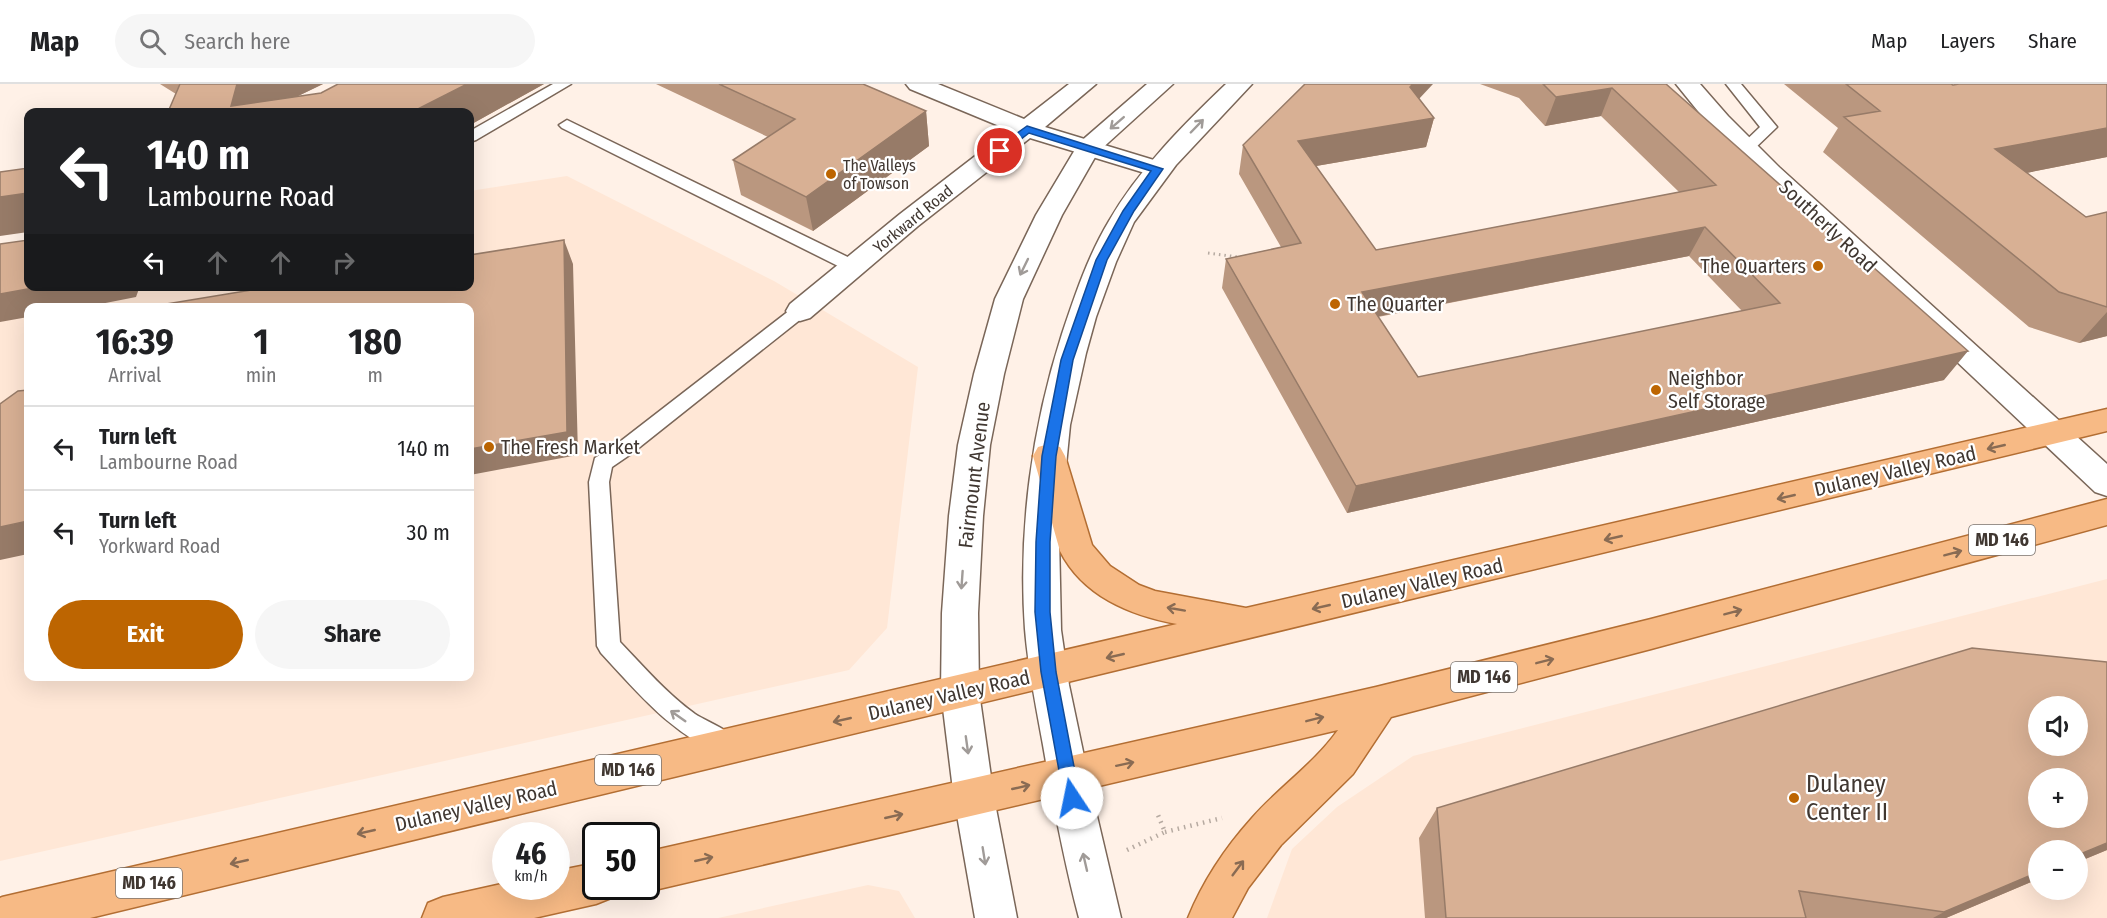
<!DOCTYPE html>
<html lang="en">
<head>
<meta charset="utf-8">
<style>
	body { margin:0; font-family:"Fira Sans Condensed",sans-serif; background:#f6f6f6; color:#202124; height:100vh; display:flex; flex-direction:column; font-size:22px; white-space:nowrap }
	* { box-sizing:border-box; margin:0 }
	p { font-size:20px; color:#757577 }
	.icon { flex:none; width:33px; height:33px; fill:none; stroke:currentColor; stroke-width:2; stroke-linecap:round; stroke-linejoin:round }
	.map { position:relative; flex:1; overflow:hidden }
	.details { position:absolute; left:24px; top:219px; width:450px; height:378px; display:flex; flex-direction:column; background:#fff; border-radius:12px; box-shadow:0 6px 24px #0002 }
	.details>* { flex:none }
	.hud { position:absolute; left:24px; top:24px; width:450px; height:183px; border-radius:12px; box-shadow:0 6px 24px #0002; background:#202124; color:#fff; overflow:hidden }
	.tools { position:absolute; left:2028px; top:612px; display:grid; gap:12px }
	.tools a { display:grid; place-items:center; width:60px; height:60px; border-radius:50%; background:#fff; box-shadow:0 6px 24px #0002; font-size:30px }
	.speed { position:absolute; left:492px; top:738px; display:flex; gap:12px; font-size:30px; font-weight:700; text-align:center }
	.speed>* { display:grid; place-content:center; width:78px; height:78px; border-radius:50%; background:#fff; box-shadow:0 6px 24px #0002; line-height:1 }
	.speed small { font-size:15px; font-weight:400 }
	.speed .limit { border:3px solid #111; border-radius:9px; background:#fff; color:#111 }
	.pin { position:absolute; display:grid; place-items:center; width:51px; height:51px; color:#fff; margin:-26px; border:3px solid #fff; border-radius:50%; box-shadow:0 2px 6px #0007 }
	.me { position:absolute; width:66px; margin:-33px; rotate:349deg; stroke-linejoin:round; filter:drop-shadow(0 0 4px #0008) }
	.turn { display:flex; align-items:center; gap:21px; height:126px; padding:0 24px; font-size:27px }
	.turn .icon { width:78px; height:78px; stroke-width:2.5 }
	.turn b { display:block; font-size:42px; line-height:51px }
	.lanes { display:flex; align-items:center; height:57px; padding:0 24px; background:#0003; justify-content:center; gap:30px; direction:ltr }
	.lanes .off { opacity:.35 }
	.eta { display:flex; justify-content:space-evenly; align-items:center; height:102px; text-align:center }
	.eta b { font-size:36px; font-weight:700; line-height:42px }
	.cta { display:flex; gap:12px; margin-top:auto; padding:12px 24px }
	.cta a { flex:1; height:69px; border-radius:36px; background:#bd6501; color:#fff; font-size:24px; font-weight:700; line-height:69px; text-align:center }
	.cta a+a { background:#f6f6f6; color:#202124 }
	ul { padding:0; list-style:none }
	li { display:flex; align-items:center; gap:18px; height:84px; padding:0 24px; border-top:2px solid #e0e0e0 }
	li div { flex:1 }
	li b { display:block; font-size:22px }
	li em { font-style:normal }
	header { display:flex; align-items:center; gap:36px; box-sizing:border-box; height:84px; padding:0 30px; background:#fff; border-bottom:2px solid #e0e0e0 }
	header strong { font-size:28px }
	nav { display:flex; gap:33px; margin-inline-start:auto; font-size:21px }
	.search { width:420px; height:54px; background:#f6f6f6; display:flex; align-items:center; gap:15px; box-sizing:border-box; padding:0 21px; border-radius:33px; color:#757577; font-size:22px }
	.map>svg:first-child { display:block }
	.built { fill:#ffe7d6; fill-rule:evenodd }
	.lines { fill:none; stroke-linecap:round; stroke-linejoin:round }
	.service-casing { stroke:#7a6658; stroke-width:3 }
	.minor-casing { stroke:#7a6658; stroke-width:3 }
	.secondary-casing { stroke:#7a6658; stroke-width:3 }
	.primary-casing { stroke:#b36e33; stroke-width:3 }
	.path-far1 { stroke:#b6aaa1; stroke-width:3; stroke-dasharray:1.5 4; stroke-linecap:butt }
	.path { stroke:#b6aaa1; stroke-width:4.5; stroke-dasharray:1.5 5; stroke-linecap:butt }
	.service { fill:#fff; fill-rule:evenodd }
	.minor { fill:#fff; fill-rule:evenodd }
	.secondary { fill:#fff; fill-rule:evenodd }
	.primary { fill:#f7ba85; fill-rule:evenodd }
	.wall { fill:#ba977f; fill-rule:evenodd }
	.shaded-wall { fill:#977b68 }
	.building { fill:#d8b094; stroke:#977b68; stroke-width:1.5; fill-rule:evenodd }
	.oneway { stroke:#a09b98 }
	.oneway2 { stroke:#896b53 }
	.route { fill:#1a73e8; stroke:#114b97; stroke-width:1.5 }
	.poi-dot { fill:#bd6501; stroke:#fff; stroke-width:2 }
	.labels { text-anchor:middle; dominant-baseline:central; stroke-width:4.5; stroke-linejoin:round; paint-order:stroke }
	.far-poi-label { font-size:16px; fill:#403731; stroke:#fff; text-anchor:start }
	.far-street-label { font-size:16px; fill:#403731; stroke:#fff }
	.shield { fill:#fff; stroke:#79736f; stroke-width:1.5 }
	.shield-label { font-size:18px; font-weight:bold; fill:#403731 }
	.street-label { font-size:20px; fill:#403731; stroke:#fff }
	.poi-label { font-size:20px; fill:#403731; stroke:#fff; text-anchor:start }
	.near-poi-label { font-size:24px; fill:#403731; stroke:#fff; text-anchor:start }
</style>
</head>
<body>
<header>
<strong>Map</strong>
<div class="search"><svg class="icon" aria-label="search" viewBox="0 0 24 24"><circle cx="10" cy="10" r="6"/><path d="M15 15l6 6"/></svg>Search here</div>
<nav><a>Map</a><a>Layers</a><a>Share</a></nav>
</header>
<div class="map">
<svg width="2107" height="834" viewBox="0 0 2107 834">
	<rect width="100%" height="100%" fill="#fff1e7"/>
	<path class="built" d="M567 92 774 197 918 283 887 544 849 586 0 777V178L28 202H470V107ZM28 224H470V592H28Z
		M2107 495V834H1267L1292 765 1337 723 1413 672ZM2038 622H2078V662H2038ZM2038 694H2078V734H2038ZM2038 766H2078V806H2038Z
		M868 801 899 807 915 834H718Z"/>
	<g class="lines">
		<g class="service-casing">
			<path id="service" d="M553 0H571L476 56 470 58V47Z
				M1726 0H1741L1777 43 1752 67 1746 69 1738 64 1760 43Z
				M567 36 860 179 863 183 860 187H848L562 44 559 41Z
				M800 221 806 223 809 227 806 231 631 370 612 383 609 398 620 558C644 583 667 610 695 630 709 639 734 647 740 662L737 670 728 673C674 653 639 610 601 569L597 562 589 398 595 374 617 360 794 223Z"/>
		</g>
		<g class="minor-casing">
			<path id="minor" d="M906 0H938L1024 35 1069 0H1096L1045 43 1167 80 1171 85 1167 90 1158 93 1030 54 918 142 810 234 800 237 790 234 786 227 790 220 900 130 1009 46 910 5Z
				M1676 0H1700L1728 32 1779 83 2107 380V412L2095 408 1761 93 1710 42Z"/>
		</g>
		<g class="secondary-casing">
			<path id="secondary" d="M1147 0H1173L1098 68 1062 131 1023 215 1004 290 990 361 983 432 978 529 979 608 994 714 1017 834H975L954 714 941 608 942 529 949 432 958 361 974 290 995 215 1036 131 1079 59Z
				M1226 0H1252L1176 81 1134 138 1116 178 1096 233 1086 269 1070 341 1059 453 1061 546 1069 601 1093 715 1121 834H1079C1064 777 1053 719 1043 661 1036 622 1028 584 1025 545 1018 446 1032 343 1062 250 1075 211 1088 172 1109 137 1139 85 1183 41 1226 0Z"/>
		</g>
		<g class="primary-casing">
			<path id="primary" d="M2107 325V347L90 834H0V814L2 813 1177 540C1129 531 1083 512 1060 467L1033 372 1038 363 1049 360 1060 363 1065 372 1092 461 1110 482 1139 501 1155 507 1246 524Z
				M2107 415V441L1651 565 1391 633 1353 690 1281 761 1248 804 1232 834H1188C1203 797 1225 764 1252 734 1279 703 1314 680 1338 646L646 808 632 802H646V768L1376 603 1651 535Z
				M596 779V802H615L611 814 596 820 534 834H422L428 819 443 813 506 799V802H556V787Z"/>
		</g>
		<path class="path-far1" d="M1208 169 1238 173"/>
		<path class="path" d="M1165 748 1222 734
			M1127 766 1165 748 1158 731"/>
		<use href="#service" class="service"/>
		<use href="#minor" class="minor"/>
		<use href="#secondary" class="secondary"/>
		<use href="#primary" class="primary"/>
	</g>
	<path class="wall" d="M160 0H323L298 12 544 0 470 41V28L176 10Z
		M656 0H863L926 27 929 62 813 147 741 111 733 76 768 53Z
		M1480 0H1666L1944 296 1347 429 1222 204 1226 175 1281 163 1239 90 1243 61 1419 15 1434 34 1426 63 1316 82 1376 166 1679 108 1601 32 1545 42 1519 14ZM1689 172 1742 227 1418 293 1378 233Z
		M1784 0H1951L2107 73 2026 89 2086 133 2107 128V252L2079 259 2029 243 1823 68 1838 44Z
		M1437 724 2107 766 2078 778V766H2038V795L1946 834H1425L1419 754Z"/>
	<path class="shaded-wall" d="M237 0H323L265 28 231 22Z
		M467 0H544L470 41V28H412Z
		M1413 0H1433L1403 32 1410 3Z
		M1612 4 1601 32 1545 42 1556 13Z
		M926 27 929 62 813 147 806 113Z
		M1434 34 1426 63 1293 86 1298 57Z
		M2107 44V73L1970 100 1995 65Z
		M28 109V148L0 152V113Z
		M1705 143 1689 172 1354 237 1362 208Z
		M564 156 573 180 578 371 470 391V365Z
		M44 202H140L136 213 80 224H28V233L0 238V210Z
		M2107 228V252L2079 259Z
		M1968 267 1944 296 1347 429 1356 402Z
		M28 437V470L0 476V443Z
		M2107 759V766L2078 778V771Z
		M2038 788V795L1946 834H1933L1944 828Z"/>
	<path class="building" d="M180 0H237L231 22 321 9 338 0H467L412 28H168Z
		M719 0H863L926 27 806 113 733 76 795 35Z
		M1305 0H1413L1410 3 1434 34 1298 57 1376 166 1716 101 1612 4 1556 13 1543 0H1666L1968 267 1356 402 1226 175 1301 159 1243 61ZM1705 143 1780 219 1418 293 1362 208Z
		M1846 0H1951L1953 1 1959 0H2107V44L1995 65 2086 133 2107 128V223L2059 208 1844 33 1880 27Z
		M28 84V109L0 113V88Z
		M28 156V202H44L0 210V160Z
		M564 156 567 348 470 365V224H142L275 202H470V171Z
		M28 306V437L0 443V320L18 307Z
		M1972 564 2107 578V759L2078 771V766H2038V788L1944 828 1799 807 1806 834H1446L1437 724ZM2038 622H2078V662H2038ZM2038 694H2078V734H2038Z"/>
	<defs><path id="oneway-shaft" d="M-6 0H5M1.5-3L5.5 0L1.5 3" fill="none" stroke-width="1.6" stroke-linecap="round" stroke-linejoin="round" transform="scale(1.5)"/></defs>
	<g class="oneway">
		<use href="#oneway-shaft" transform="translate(1117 39) rotate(139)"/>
		<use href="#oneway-shaft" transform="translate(1197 42) rotate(-46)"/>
		<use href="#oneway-shaft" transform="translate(1024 183) rotate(116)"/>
		<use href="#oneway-shaft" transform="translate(962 496) rotate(94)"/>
		<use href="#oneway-shaft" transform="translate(678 632) rotate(-145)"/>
		<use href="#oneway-shaft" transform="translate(967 661) rotate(82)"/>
		<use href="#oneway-shaft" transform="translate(984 772) rotate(81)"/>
		<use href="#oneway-shaft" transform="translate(1085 778) rotate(-103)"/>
	</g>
	<g class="oneway2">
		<use href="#oneway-shaft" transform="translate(1996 363) rotate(167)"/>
		<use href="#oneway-shaft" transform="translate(1786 413) rotate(167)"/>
		<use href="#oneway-shaft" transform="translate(1613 454) rotate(167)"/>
		<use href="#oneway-shaft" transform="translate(1953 469) rotate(-15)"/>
		<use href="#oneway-shaft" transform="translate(1321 523) rotate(167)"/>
		<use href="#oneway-shaft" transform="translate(1176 525) rotate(-170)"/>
		<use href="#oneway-shaft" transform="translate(1733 528) rotate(-15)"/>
		<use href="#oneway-shaft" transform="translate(1115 572) rotate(167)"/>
		<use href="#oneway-shaft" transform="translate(1545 577) rotate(-14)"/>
		<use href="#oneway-shaft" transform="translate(1315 635) rotate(-14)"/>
		<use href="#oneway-shaft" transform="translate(842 636) rotate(167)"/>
		<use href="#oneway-shaft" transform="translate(1125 680) rotate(-12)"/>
		<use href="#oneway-shaft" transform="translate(1021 703) rotate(-13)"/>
		<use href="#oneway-shaft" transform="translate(894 732) rotate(-13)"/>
		<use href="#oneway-shaft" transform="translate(366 748) rotate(167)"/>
		<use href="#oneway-shaft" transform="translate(704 775) rotate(-13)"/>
		<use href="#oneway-shaft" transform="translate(239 778) rotate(167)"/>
		<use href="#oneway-shaft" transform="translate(1238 784) rotate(-53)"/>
	</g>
	<path class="route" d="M1027 42 1163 85 1134 127 1107 176 1073 276 1056 372 1050 458V528L1056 588 1080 714 1078 719 1072 722 1066 719 1064 714 1041 588 1035 528 1036 458 1042 372 1061 276 1096 176 1123 127 1151 87 1029 49 1003 69H996V64Z"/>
	<g class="poi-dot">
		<circle cx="831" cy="90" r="6"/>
		<circle cx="1818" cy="182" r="6"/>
		<circle cx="1335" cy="220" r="6"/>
		<circle cx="1656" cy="306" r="6"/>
		<circle cx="489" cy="363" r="6"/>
		<circle cx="1794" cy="714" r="6"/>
	</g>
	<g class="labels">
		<g class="far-poi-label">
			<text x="843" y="81">The Valleys<tspan x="843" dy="18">of Towson</tspan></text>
		</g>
		<g class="far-street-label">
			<text transform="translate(913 135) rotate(-39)">Yorkward Road</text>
		</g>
		<g class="shield">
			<rect x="1969" y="441" width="66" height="30" rx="4.5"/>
			<rect x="1451" y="578" width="66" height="30" rx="4.5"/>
			<rect x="595" y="671" width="66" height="30" rx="4.5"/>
			<rect x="116" y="784" width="66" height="30" rx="4.5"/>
		</g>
		<g class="shield-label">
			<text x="2002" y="456">MD 146</text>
			<text x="1484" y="593">MD 146</text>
			<text x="628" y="686">MD 146</text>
			<text x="149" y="799">MD 146</text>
		</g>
		<g class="street-label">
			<text transform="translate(1828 142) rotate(43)">Southerly Road</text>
			<text transform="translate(1895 387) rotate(-13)">Dulaney Valley Road</text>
			<text transform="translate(974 391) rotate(-83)">Fairmount Avenue</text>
			<text transform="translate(1422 499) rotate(-13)">Dulaney Valley Road</text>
			<text transform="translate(949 611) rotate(-13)">Dulaney Valley Road</text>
			<text transform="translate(476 722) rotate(-13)">Dulaney Valley Road</text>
		</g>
		<g class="poi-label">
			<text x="1806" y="182" text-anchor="end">The Quarters</text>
			<text x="1347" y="220">The Quarter</text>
			<text x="1668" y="294">Neighbor<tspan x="1668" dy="23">Self Storage</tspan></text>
			<text x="501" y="363">The Fresh Market</text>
		</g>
		<g class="near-poi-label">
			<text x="1806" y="700">Dulaney<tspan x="1806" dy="28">Center II</tspan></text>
		</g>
	</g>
</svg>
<div class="tools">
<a><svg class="icon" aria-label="sound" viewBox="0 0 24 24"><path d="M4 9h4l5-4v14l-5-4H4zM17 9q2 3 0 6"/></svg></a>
<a>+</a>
<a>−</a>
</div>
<div class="speed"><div>46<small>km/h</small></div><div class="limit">50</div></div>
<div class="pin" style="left:1000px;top:67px;background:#d93025"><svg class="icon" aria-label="arrive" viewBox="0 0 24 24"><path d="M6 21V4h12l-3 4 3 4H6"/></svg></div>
<svg class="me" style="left:1072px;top:714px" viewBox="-20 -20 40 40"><circle r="19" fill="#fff"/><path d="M0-13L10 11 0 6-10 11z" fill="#1a73e8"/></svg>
<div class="hud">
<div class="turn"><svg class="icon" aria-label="left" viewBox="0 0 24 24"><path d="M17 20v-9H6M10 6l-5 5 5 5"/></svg><div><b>140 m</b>Lambourne Road</div></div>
<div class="lanes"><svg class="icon" aria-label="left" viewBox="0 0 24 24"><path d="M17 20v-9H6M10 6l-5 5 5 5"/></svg><svg class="icon off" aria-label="ahead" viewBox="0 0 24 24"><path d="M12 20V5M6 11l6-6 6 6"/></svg><svg class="icon off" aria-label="ahead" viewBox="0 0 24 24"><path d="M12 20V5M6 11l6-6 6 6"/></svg><svg class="icon off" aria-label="right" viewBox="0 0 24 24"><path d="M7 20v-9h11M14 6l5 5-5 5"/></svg></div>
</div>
<section class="details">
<div class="eta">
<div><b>16:39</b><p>Arrival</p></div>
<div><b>1</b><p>min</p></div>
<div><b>180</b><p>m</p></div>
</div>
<ul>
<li><svg class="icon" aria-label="left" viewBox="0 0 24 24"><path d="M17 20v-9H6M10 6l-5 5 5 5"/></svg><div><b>Turn left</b><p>Lambourne Road</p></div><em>140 m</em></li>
<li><svg class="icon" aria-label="left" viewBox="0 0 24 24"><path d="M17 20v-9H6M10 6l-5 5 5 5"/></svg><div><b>Turn left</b><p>Yorkward Road</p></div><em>30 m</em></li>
</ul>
<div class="cta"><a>Exit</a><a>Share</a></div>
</section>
</div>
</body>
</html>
